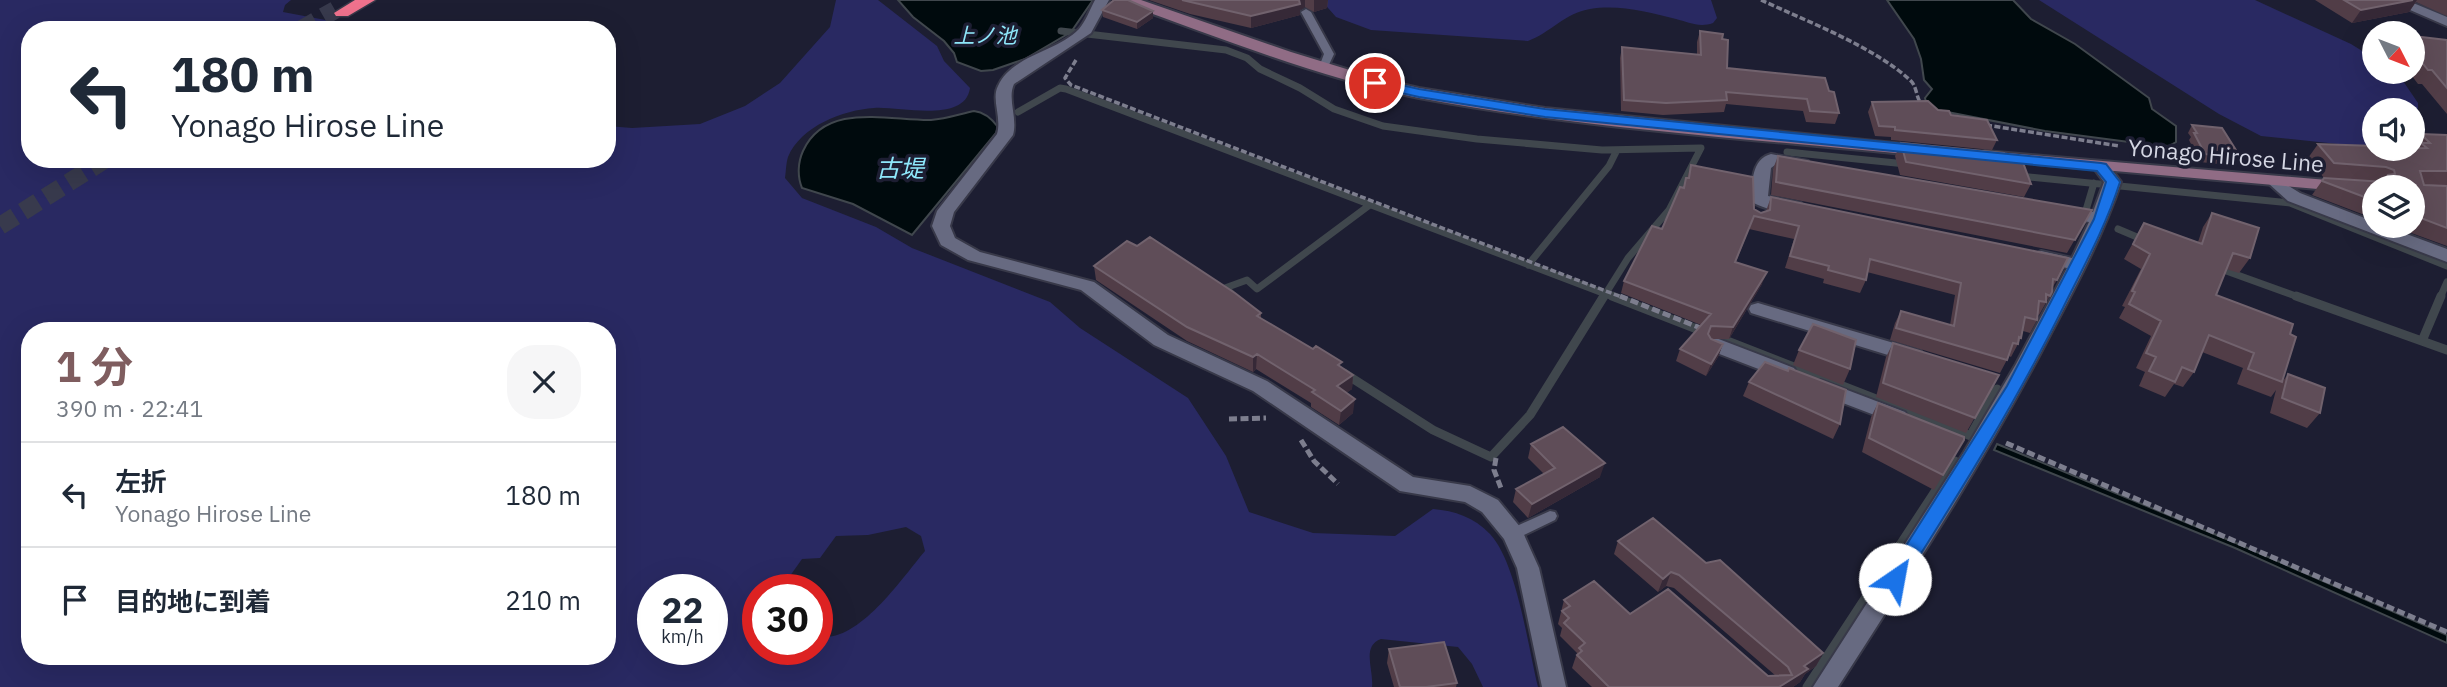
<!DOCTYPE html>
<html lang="ja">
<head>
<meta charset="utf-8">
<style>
	body { margin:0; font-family:"IBM Plex Sans","Noto Sans JP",sans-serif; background:#f6f6f7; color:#1f2937; height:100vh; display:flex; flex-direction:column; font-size:26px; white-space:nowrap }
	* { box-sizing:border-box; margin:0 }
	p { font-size:23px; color:#747a83 }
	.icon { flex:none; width:38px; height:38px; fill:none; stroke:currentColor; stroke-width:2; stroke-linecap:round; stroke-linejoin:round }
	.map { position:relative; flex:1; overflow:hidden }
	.panel { position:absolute; left:21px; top:322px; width:595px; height:343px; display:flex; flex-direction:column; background:#fff; border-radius:28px; box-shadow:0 7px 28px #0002 }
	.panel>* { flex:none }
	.guide { position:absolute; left:21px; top:21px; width:595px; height:147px; border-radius:28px; box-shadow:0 7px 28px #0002; background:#fff; color:#1f2937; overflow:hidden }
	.needle { width:46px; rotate:132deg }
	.controls { position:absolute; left:2362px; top:21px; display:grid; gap:14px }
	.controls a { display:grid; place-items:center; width:63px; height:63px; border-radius:50%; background:#fff; box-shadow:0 7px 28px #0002; font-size:35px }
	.speed { position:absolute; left:637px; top:574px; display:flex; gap:14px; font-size:35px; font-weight:700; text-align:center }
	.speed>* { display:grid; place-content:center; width:91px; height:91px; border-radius:50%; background:#fff; box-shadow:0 7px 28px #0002; line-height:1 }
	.speed small { font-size:18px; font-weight:400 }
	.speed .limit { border:10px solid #d22; background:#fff; color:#111 }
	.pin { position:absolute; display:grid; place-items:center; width:60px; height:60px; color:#fff; margin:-30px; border:4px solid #fff; border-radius:50%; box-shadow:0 2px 7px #0007 }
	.me { position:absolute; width:77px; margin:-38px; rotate:33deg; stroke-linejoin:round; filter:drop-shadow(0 0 5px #0008) }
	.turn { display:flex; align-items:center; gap:24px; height:147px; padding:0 35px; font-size:32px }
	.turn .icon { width:91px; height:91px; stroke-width:2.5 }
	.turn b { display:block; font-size:49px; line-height:60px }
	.round { display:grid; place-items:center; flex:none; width:74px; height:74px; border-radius:28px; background:#f6f6f7 }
	.head { display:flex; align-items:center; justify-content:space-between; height:119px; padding:0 35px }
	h1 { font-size:42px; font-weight:700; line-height:52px; color:#7f5d5f }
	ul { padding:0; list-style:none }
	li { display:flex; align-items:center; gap:21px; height:105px; padding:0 35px; border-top:2px solid #e0e1e3 }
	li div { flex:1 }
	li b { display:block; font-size:26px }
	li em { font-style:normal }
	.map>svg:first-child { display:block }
	.green { fill:#292962; fill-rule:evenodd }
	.water { fill:#000a0d; stroke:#40474d; stroke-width:2 }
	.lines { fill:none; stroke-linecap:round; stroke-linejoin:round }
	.stream-far1 { stroke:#40474d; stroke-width:7 }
	.stream { stroke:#40474d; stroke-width:9 }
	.motorway-tunnel { stroke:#383a4d; stroke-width:18; stroke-dasharray:18 9; stroke-linecap:butt }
	.service-casing { stroke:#383949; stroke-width:4 }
	.minor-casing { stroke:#383949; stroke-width:4 }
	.secondary-casing { stroke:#383949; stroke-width:4 }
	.motorway-casing { stroke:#383949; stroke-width:3 }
	.path-far1 { stroke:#7d7e8e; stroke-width:3.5; stroke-dasharray:6 2.5; stroke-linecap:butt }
	.path { stroke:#7d7e8e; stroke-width:5; stroke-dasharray:8 3.5; stroke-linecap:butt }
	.service { fill:#676a81; fill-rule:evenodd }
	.minor { fill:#676a81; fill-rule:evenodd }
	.secondary { fill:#906c85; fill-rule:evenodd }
	.motorway { fill:#ef728d; fill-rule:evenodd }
	.wall { fill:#513d47 }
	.shaded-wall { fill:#362937 }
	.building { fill:#5f4d58; stroke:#71626d; stroke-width:2 }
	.route { fill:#1a73e8; stroke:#114b97; stroke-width:2 }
	.labels { text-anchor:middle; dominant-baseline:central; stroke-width:7; stroke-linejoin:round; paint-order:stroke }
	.far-water-label { font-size:21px; font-style:italic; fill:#8ee7fa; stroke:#1d1e32 }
	.street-label { font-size:23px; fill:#d4d6e3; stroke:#1d1e32 }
	.water-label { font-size:24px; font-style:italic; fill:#8ee7fa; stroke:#1d1e32 }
</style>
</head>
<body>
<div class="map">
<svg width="2447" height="687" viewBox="0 0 2447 687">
	<rect width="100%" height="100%" fill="#1d1e32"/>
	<path class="green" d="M0 0H291L285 5 283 12 352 25 359 30H30V159H607V126L632 128 700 124 745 106 780 83 830 27 836 0H878L937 46 944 61 970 88C965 124 899 106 874 108 843 110 801 126 788 157 786 163 786 172 785 178L802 198 876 227 912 248 1050 302 1080 328 1188 398 1226 456 1249 512 1313 533 1395 536 1433 509C1455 511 1474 517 1490 534 1517 563 1528 647 1538 687H1483L1472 664 1458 647 1381 639C1361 646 1374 670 1372 687H0ZM30 331H607V656H30ZM906 527 921 536 925 551C902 578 857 646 817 636V649H758V590H780L802 559 820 558 836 536 868 535ZM653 590H712V649H653Z
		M1321 0H1711L1717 18 1713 23C1699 28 1688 22 1676 19 1649 12 1618 4 1590 9 1565 13 1550 33 1528 41L1371 30 1336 17Z
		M2039 0H2255L2351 44 2375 59V72H2393L2399 75 2418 103V119L2413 122V110H2375V142L2366 147 2261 136 2219 114Z"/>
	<path class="water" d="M898 0H1093L1071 32 1025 59 993 70 981 71 957 62 954 53 944 41 913 17Z
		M1887 0H2013L2031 19 2075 44 2149 98 2152 109 2176 126V142L2169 146 2152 145 2045 131 1937 110 1926 102 1925 98 1932 89 1924 80 1921 59 1914 39Z
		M974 111C984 112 992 119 998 127L996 133 912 235 853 204 802 188C797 176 798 162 803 151 826 101 890 121 931 120 946 119 960 114 974 111Z
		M1997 444 2236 543 2447 635V643L2235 548 1994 450Z"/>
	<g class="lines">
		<path class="stream-far1" d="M1061 31 1226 50 1247 58 1260 69 1300 88 1334 109 1383 126 1477 139 1602 150 1701 148 1669 210 1628 258 1603 298
			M1018 112 1060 88 1066 89 1616 298
			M1787 152 1906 164
			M2020 176 2290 203 2447 266
			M2086 210 2094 183
			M2118 229 2144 240
			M1528 265 1609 166 1617 150
			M2218 268 2301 298
			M1231 293 1225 288 1247 280 1257 289 1371 204
			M2440 298 2447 282"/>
		<path class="stream" d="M1612 296 1971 436
			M2296 296 2447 350
			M2422 341 2441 296
			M1344 373 1433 430 1491 457 1530 415 1604 296
			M1973 431 1997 389
			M1807 687 1955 461"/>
		<path class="motorway-tunnel" d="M300 30 335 10
			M0 226 106 159"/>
		<g class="service-casing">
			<path id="service" d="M1306 9 1311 12 1334 54 1327 69H1321L1319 67 1324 54 1301 12Z
				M1550 511 1555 512 1557 516 1555 520 1518 538 1513 540 1508 538 1506 534 1508 530Z"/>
		</g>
		<g class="minor-casing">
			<path id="minor" d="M1095 0H1109L1091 33 1014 84C1007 99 1018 118 1013 135L954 212 950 226 955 238 980 252 1094 282 1168 335 1267 381 1413 477 1470 486 1498 500 1521 528 1539 568 1566 687H1542L1517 568 1504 539 1482 512 1465 502 1400 491 1253 391 1154 345 1081 290 968 260 941 245 932 226 937 211 997 134C1002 117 991 99 998 86 1012 55 1057 52 1079 29 1086 21 1090 9 1095 0Z
				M2387 0H2406L2447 17V26Z
				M1771 154 1808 161 1810 165 1802 170 1775 165 1771 168 1768 196 1801 203 1804 207 1801 211C1789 214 1759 209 1750 200 1753 183 1751 159 1771 154Z
				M2101 162 2107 163 2121 182C2103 235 2077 284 2050 335 1987 457 1912 572 1838 687H1813L1964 452 2016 364 2067 268 2035 261 2032 257 2041 251 2072 258 2089 222 2056 216 2053 212 2062 207 2093 212 2104 182 2093 167Z
				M2276 178 2300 193 2375 222V226H2385L2447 249V262L2288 201 2268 183Z
				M1758 303 1921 351 1924 356 1921 361 1914 363 1751 313 1749 309 1751 305Z
				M1716 338 1794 368 1797 373 1794 378 1787 380 1709 350 1706 345 1709 340Z
				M1821 380 1905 412 1908 417 1905 422 1898 424 1814 392 1811 387 1814 382Z"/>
		</g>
		<g class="secondary-casing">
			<path id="secondary" d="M1120 0H1141L1291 52 1379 79 1419 88 1545 108 1924 146 1932 151 1924 156C1756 139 1585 129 1419 98 1318 78 1219 37 1122 3Z
				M1985 151 2375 184 2382 187H2375V194L1979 159 1977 156 1979 153Z"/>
		</g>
		<g class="motorway-casing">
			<path id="motorway" d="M355 0H375L348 16H336L334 13Z"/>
		</g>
		<path class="path-far1" d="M1761 0C1806 21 1875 47 1911 81 1917 87 1916 98 1922 105
			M1076 60 1065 78 1071 85 1624 298
			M1986 125 2119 146"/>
		<path class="path" d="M1620 296 1703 329
			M1229 419 1266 418
			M1301 440 1314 461 1338 484
			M2006 443 2447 632
			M1496 458 1494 470 1501 488"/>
		<use href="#service" class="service"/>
		<use href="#minor" class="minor"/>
		<use href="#secondary" class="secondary"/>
		<use href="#motorway" class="motorway"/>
	</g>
	<path class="wall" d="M1149 0H1328L1327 8 1314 12 1305 7 1300 10V15L1251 28 1190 14Z
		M2315 0H2447V16L2416 2 2409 12 2352 23Z
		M1102 10 1153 11V18L1137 29 1103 17Z
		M1700 31 1722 39 1727 68 1829 91 1839 113 1835 124 1806 122 1803 111 1726 104 1724 112 1663 115 1621 111 1620 58 1622 47 1697 55V42Z
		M2413 36 2447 40V114L2422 84H2418L2409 72H2413Z
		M1872 102 1938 110 1951 115 1997 140 1992 150 1891 140V137L1875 136 1868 112Z
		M2192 125 2241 158 2236 166 2200 162 2189 140 2191 137 2188 133Z
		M2421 134 2447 135V185H2424L2447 186V246L2392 226H2413V187H2375V219L2312 195 2324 178 2308 158 2318 144 2413 149V145Z
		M1901 143 2006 158 2031 184 2024 197 1900 175 1895 156Z
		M1778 156 2092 210 2067 253 1771 195 1773 169Z
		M1691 165 1761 213 1766 211 1771 197 2057 280 2052 288V292L2039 315 2037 314V320L2030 333 2023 331 2021 338 2018 344 2011 357 2009 356 2000 373 1890 340 1895 323 1901 311 1950 325 1955 295 1867 272 1866 280 1860 293 1823 283 1824 279 1785 268 1794 239 1749 229 1736 262 1762 284 1729 339H1711L1723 344 1718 357 1706 376 1676 361 1680 349 1701 325 1621 293 1624 281 1662 229 1683 187 1686 178H1687Z
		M2212 213 2250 258 2239 273 2226 269 2216 295 2290 334 2283 381 2288 374 2320 413 2307 428 2270 413 2276 390 2271 397 2237 384 2243 368 2202 352 2194 372 2183 387 2174 384 2165 397 2139 386 2145 372 2136 368 2151 336 2119 318 2125 307 2122 306 2141 269 2124 259 2144 223 2198 242 2203 227Z
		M1094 266 1261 313V318L1353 375 1352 389 1346 393 1353 413 1339 425 1311 407V403L1256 369 1253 372 1187 341 1096 280Z
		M1893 343 1999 375 1966 433 1876 397 1886 357Z
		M1799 350 1850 369 1843 385 1793 365Z
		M1749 382 1840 424 1833 439 1743 396Z
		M1878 403 1964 440 1934 490 1862 452 1871 417Z
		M1531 444 1600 477 1528 518 1513 502 1516 489 1544 474 1528 458Z
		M1618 541 1706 563 1823 653 1816 666 1805 674 1800 682 1793 687H1592L1572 668 1577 653 1560 636 1562 628 1558 624 1564 600 1630 614 1768 676H1776L1674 588 1666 586 1658 592 1614 554Z
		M1389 649 1457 683 1456 687H1394L1387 663Z"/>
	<path class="shaded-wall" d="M1299 0H1305V7L1300 10V15L1251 28V16Z
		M1314 0H1328L1327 8 1314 12Z
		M2413 0H2417L2409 12 2352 23 2361 10Z
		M1153 11V18L1137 29V22Z
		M1767 272 1762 284 1729 339 1733 327Z
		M1723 344 1718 357 1706 376 1711 364Z
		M1257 354 1256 369 1253 372V357Z
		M1353 375 1352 389 1335 401 1337 386Z
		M1355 399 1353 413 1339 425 1341 411Z
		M1605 463 1600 477 1528 518 1532 504Z
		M1671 572 1666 586 1658 592 1663 579Z
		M1823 653 1816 666 1805 674 1800 682 1793 687H1779L1804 666Z"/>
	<path class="building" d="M1114 0H1128L1153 11 1137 22 1102 10Z
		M1182 0H1299L1300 4 1251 16Z
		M2344 0H2413L2361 10Z
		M1700 31 1723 34 1722 39 1728 40 1727 68 1825 78 1829 91 1834 92 1839 113 1810 111 1807 99 1726 92 1727 100 1666 103 1624 100 1622 47 1701 55Z
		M2413 36 2447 40V88L2432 70H2428L2413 51Z
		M1928 101 1938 110 1949 111 1951 115 1987 120 1997 140 1895 130V127L1879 126 1872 102Z
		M2192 125 2222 128 2241 158 2205 154 2194 133H2197Z
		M2421 134 2447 135V171H2420L2424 185 2447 186V228L2413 215V187H2375V201L2322 181 2324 178 2385 182 2388 175 2395 174 2394 170 2386 167 2334 163 2318 144 2375 146V149L2427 148 2421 143H2430Z
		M1901 143 2004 153 2006 158 2022 160 2031 184 1906 162Z
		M1778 156 2092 210 2075 240 1776 182Z
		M1691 165 1753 177 1754 209 1761 213 1770 210 1771 197 2068 258 2057 280 2053 279 2052 292 2050 296 2046 294V302L2039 301 2037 320 2025 317 2021 338 2019 337 2018 344 2013 343 2007 360 1896 328 1901 311 1954 326 1961 283 1870 259 1866 280 1828 270 1829 266 1790 256 1799 226 1754 216 1735 262 1767 272 1733 327 1711 326 1708 334 1711 339 1723 344 1711 364 1680 349 1711 314 1624 281 1652 226 1662 229 1680 187 1684 188 1686 178H1689Z
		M2212 213 2259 228 2250 258 2233 253 2216 295 2293 324 2290 334 2296 337 2282 382 2248 369 2254 353 2209 335 2194 372 2182 367 2175 382 2149 371 2156 357 2146 353 2161 321 2129 304 2135 292 2132 291 2150 254 2133 244 2144 223 2202 244Z
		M1150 237 1235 293 1261 313 1257 316 1262 319 1313 349 1316 346 1342 362 1338 365 1353 375 1337 386 1355 399 1341 411 1312 392 1315 390 1257 354 1253 357 1187 327 1094 266 1127 241 1137 246Z
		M1813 324 1856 340 1850 369 1799 350Z
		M1893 343 1999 375 1975 418 1883 383Z
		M1765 362 1788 371 1789 368 1846 390 1840 424 1749 382Z
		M2288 374 2325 388 2320 413 2282 398Z
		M1878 403 1964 437V440L1943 475 1869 438Z
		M1563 427 1605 463 1532 504 1516 489 1555 468 1531 444Z
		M1653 518 1706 563 1720 560 1823 653 1804 666 1808 669 1779 687H1609L1577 655 1582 651 1579 648 1585 643 1564 623 1569 618 1562 611 1570 606 1564 600 1594 581 1630 614 1668 589 1768 676 1792 675 1788 667 1679 575 1671 572 1663 579 1618 541Z
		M1444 642 1457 683 1426 687H1400L1389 649Z"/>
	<path class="route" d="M1375 79 1419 89 1545 109 2101 163 2106 164 2120 182C2106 226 2084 266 2063 308 2015 404 1959 494 1901 585L1895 587 1888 585 1885 579 1888 574 2007 386 2094 219 2106 182 2097 171 1545 117 1419 97 1370 86V80Z"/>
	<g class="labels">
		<g class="far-water-label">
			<text x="985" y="35">上ノ池</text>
		</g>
		<g class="street-label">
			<text transform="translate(2226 155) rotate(5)">Yonago Hirose Line</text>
		</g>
		<g class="water-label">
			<text x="900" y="168">古堤</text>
		</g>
	</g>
</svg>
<div class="controls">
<a><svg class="needle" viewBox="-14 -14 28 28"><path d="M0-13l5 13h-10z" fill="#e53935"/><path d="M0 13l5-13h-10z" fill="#747a83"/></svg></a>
<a><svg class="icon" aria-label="sound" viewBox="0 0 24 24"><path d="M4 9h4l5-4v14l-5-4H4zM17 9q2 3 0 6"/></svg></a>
<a><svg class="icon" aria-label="layers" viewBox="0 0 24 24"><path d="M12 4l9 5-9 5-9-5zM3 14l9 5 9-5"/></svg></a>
</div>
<div class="speed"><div>22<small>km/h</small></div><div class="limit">30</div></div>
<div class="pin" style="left:1375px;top:83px;background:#d93025"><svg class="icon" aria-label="arrive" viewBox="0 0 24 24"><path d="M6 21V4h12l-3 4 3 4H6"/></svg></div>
<svg class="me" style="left:1895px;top:579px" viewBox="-20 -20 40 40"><circle r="19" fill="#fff"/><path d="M0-13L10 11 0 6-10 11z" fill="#1a73e8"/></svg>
<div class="guide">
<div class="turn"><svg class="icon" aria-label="left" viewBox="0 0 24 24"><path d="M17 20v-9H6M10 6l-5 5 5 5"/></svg><div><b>180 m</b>Yonago Hirose Line</div></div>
</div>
<section class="panel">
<div class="head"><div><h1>1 分</h1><p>390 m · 22:41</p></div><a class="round"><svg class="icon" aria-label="close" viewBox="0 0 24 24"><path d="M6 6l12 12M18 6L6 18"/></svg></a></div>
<ul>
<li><svg class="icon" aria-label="left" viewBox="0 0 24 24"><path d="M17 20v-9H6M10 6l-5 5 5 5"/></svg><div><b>左折</b><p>Yonago Hirose Line</p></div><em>180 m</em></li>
<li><svg class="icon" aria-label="arrive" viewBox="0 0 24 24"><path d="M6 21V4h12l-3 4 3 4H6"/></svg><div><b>目的地に到着</b></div><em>210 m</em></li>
</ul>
</section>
</div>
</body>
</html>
